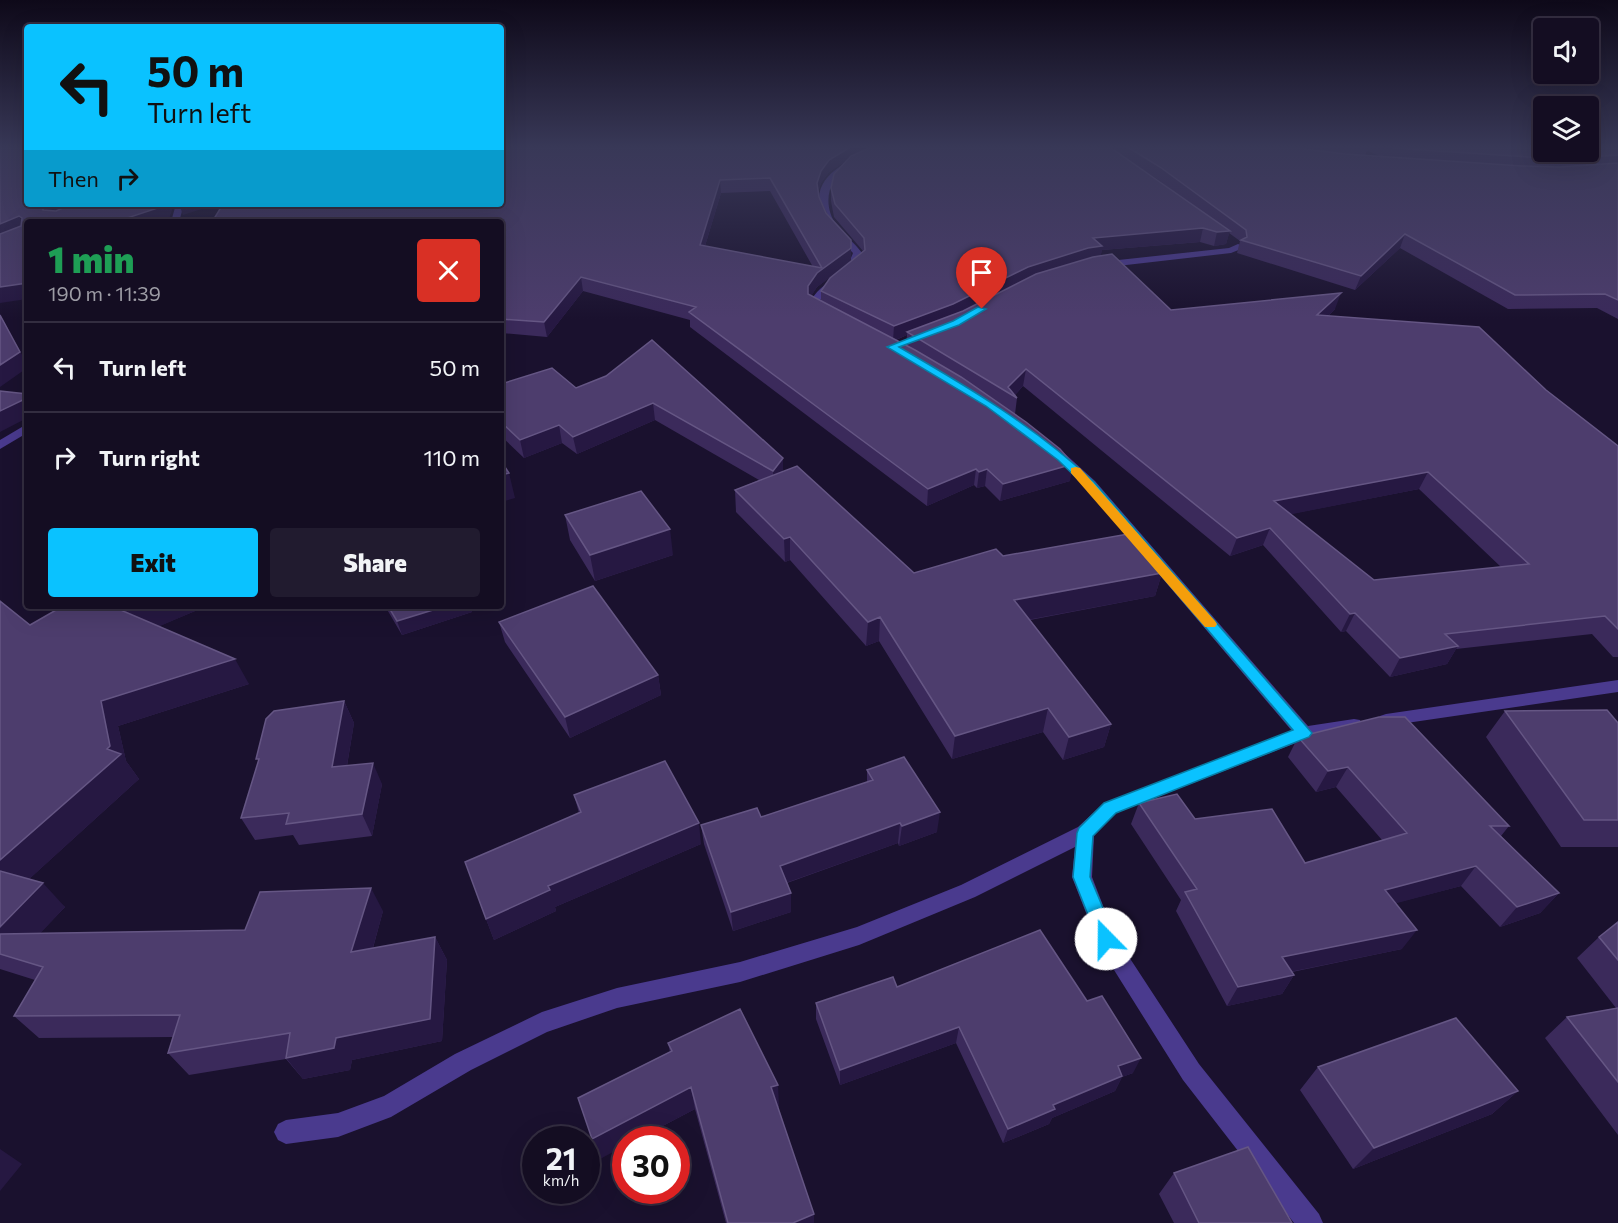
<!DOCTYPE html>
<html lang="en">
<head>
<meta charset="utf-8">
<style>
	body { margin:0; font-family:Commissioner,sans-serif; background:#211b2f; color:#f1f3f6; height:100vh; display:flex; flex-direction:column; font-size:22px; white-space:nowrap }
	* { box-sizing:border-box; margin:0 }
	p { font-size:20px; color:#9d9ca5 }
	.icon { flex:none; width:33px; height:33px; fill:none; stroke:currentColor; stroke-width:2; stroke-linecap:round; stroke-linejoin:round }
	.map { position:relative; flex:1; overflow:hidden }
	.details { position:absolute; left:24px; top:219px; width:480px; height:390px; display:flex; flex-direction:column; background:#140d22; border-radius:6px; box-shadow:0 6px 24px #0002,0 0 0 2px #332d40 }
	.details>* { flex:none }
	.banner { position:absolute; left:24px; top:24px; width:480px; height:183px; border-radius:6px; box-shadow:0 6px 24px #0002,0 0 0 2px #332d40; background:#0ac2ff; color:#111; overflow:hidden }
	.buttons { position:absolute; left:1533px; top:18px; display:grid; gap:12px }
	.buttons a { display:grid; place-items:center; width:66px; height:66px; border-radius:6px; background:#140d22; box-shadow:0 6px 24px #0002,0 0 0 2px #332d40; font-size:30px }
	.speed { position:absolute; left:522px; top:1126px; display:flex; gap:12px; font-size:30px; font-weight:700; text-align:center }
	.speed>* { display:grid; place-content:center; width:78px; height:78px; border-radius:50%; background:#140d22; box-shadow:0 6px 24px #0002,0 0 0 2px #332d40; line-height:1 }
	.speed small { font-size:15px; font-weight:400 }
	.speed .limit { border:9px solid #d22; background:#fff; color:#111 }
	.pin { position:absolute; display:grid; place-items:center; width:51px; height:51px; color:#fff; margin:-62px -26px; border-radius:50% 50% 50% 0; rotate:-45deg; box-shadow:0 0 6px #0007 }
	.pin .icon { rotate:45deg }
	.me { position:absolute; width:66px; margin:-33px; rotate:338deg; stroke-linejoin:round; filter:drop-shadow(0 0 4px #0008) }
	.turn { display:flex; align-items:center; gap:21px; height:126px; padding:0 24px; font-size:27px }
	.turn .icon { width:78px; height:78px; stroke-width:2.5 }
	.turn b { display:block; font-size:42px; line-height:51px }
	.then { display:flex; align-items:center; height:57px; padding:0 24px; background:#0003; gap:12px; font-size:22px }
	.round { display:grid; place-items:center; flex:none; width:63px; height:63px; border-radius:6px; background:#211b2f }
	.head { display:flex; align-items:center; justify-content:space-between; height:102px; padding:0 24px }
	h1 { font-size:36px; font-weight:800; line-height:45px; color:#1e9e55 }
	.button { display:flex; gap:12px; margin-top:auto; padding:12px 24px }
	.button a { flex:1; height:69px; border-radius:6px; background:#0ac2ff; color:#111; font-size:24px; font-weight:800; line-height:69px; text-align:center }
	.button a+a { background:#211b2f; color:#f1f3f6 }
	ul { padding:0; list-style:none }
	li { display:flex; align-items:center; gap:18px; height:90px; padding:0 24px; border-top:2px solid #332d40 }
	li div { flex:1 }
	li b { display:block; font-size:22px }
	li em { font-style:normal }
	.map>svg:first-child { display:block }
	.lines { fill:none; stroke-linecap:round; stroke-linejoin:round }
	.street { fill:#4a3a8e; fill-rule:evenodd }
	.wall { fill:#3b2a5b; fill-rule:evenodd }
	.shaded-wall { fill:#261842 }
	.building { fill:#4d3d6d; stroke:#655684; stroke-width:1.5; fill-rule:evenodd }
	.route { fill:#0ac2ff; stroke:#067ea6; stroke-width:1.5 }
	.slow { fill:#f59e0b }
</style>
</head>
<body>
<div class="map">
<svg width="1618" height="1223" viewBox="0 0 1618 1223">
	<rect width="100%" height="100%" fill="#1a112e"/>
	<g class="lines">
		<path class="street" d="M881 148H892C879 156 862 158 849 166 827 179 822 205 837 226 845 236 855 243 862 253L853 272 820 300 818 306 828 313 819 315 808 307C816 283 845 278 853 253 845 244 835 236 828 225 799 179 847 160 881 148Z
			M176 204H184L179 222H171Z
			M1238 244 1241 245V249L1231 253 1100 268 1095 265 1100 262 1229 248Z
			M27 424V433L0 449V440Z
			M1059 451 1063 452 1095 481 1308 726 1354 719 1360 720 1362 725 1360 730 1306 739 1116 813 1094 836 1092 877 1114 934 1199 1064 1319 1214 1323 1223H1294L1183 1080 1099 946 1072 877 1075 847 975 897 859 945 740 982 617 1008 547 1032 471 1070 391 1117 338 1137 286 1144 278 1140 274 1132 278 1124 286 1120 338 1113 384 1096 455 1054 542 1012 617 988 740 962 857 927 961 885 1078 827 1104 803 1292 731 1085 487 1055 458 1053 455 1055 452Z
			M1618 680V692L1386 726 1380 724 1378 720 1380 716 1386 714Z"/>
	</g>
	<path class="wall" d="M501 148H1618V319L1597 308 1508 309 1400 248 1355 290 1237 253 1240 241 1229 233 1226 244 1214 246 1200 242 1102 250 1100 256 1171 310 1335 309 1328 316 1546 390 1618 446V657H1613L1592 634 1456 649 1447 664 1390 677 1346 631 1341 632 1263 545 1230 556 1023 386 1015 395 1017 398 1015 414 1070 481 1000 501 985 486 977 488 974 485 927 506 690 327V320L583 291 547 337 501 333ZM1367 150 1379 156H1365ZM844 162 831 188V201L834 217 863 251 851 261 819 197 818 192 821 183 829 172ZM1143 170 1157 179 1176 193ZM770 191 813 267 705 246 721 193ZM843 267 821 291V301L811 296 817 287ZM907 335 906 345 896 340ZM1419 489 1501 567 1374 580 1290 514Z
		M606 376 783 458V471L914 573 1003 556 1162 573 1155 596 1030 620 1111 724 1104 747 1063 760 1043 732 952 759 879 641 866 646 790 560 785 562 736 512 735 490 759 480 655 420 577 454 562 443 524 458 501 436V384L576 388Z
		M565 515 673 555 595 581 570 540Z
		M0 601 30 625 63 606H207L159 626 249 684 118 726 126 761 139 779 29 879 65 907 40 933 245 930 383 911 373 948 435 937 447 960 442 1041 352 1060 350 1070 303 1079 286 1059 189 1075 168 1053 173 1037 39 1038 14 1016 35 980 0 969Z
		M385 606H470L472 612 402 635Z
		M499 622 658 675 661 695 570 738 505 642Z
		M344 701 354 723 347 766 382 784 372 836 299 845 293 835 255 840 241 818Z
		M1505 711 1618 723V847H1561L1486 737Z
		M1298 737 1509 826 1501 836 1559 893 1540 913 1500 927 1461 886 1395 903 1402 949 1292 972 1294 975 1282 994 1227 1006 1176 911 1181 900 1131 824 1139 803 1195 819 1305 863 1382 840 1336 787 1316 792 1288 757Z
		M867 770 937 832 899 846 898 843 787 883 791 893V912L733 931 704 844 701 825 761 817 867 782Z
		M574 795 701 844 555 907 556 911 494 940 486 919 579 813Z
		M1618 922V1135L1545 1038 1567 1017 1616 1008 1577 958 1599 937Z
		M897 987 1133 1073 1122 1077 1115 1091 1052 1118 1049 1124 1003 1143 956 1043 840 1085 816 1019V1003Z
		M668 1043 779 1106 778 1107 814 1223H726L695 1109 636 1140H626L600 1159 670 1052Z
		M1318 1067 1518 1091 1492 1114 1353 1169 1300 1090Z
		M1174 1173 1292 1223H1174L1159 1194Z"/>
	<path class="shaded-wall" d="M849 148H875L853 157 829 172 821 183 817 195V183L821 171 829 160Z
		M720 180 721 193 701 259 700 245Z
		M50 204H86L50 222 43 210V207Z
		M165 204H174L169 219 162 222H115Z
		M179 204H217L183 215Z
		M19 216 26 229 0 240V224Z
		M1203 228 1200 242 1102 250 1100 260 951 319 907 332V335L893 341 894 326 1093 238Z
		M1230 231 1226 244 1214 246 1217 232Z
		M1405 234 1400 248 1355 290 1361 276Z
		M851 248V262L817 287 808 301V286L817 273Z
		M581 277 583 291 547 337 544 322Z
		M27 283V299L0 303V287Z
		M1341 293 1335 309 1312 331 1317 315Z
		M0 314 27 364V368L0 387Z
		M1026 369 1023 386 1014 396 1008 387Z
		M27 398V418L0 432V411Z
		M653 403 655 420 577 454 573 437Z
		M559 425 562 443 524 458 520 440Z
		M783 458V475L773 489V471Z
		M1073 464 1070 481 1000 501 1003 484Z
		M976 469 974 485 927 506 928 489Z
		M987 469 985 486 977 488 979 472Z
		M1428 472 1419 489 1267 519 1274 501Z
		M509 473 515 498 501 502V475Z
		M1270 528 1263 545 1230 556 1237 538Z
		M670 529 673 555 595 581 590 555Z
		M790 537V560L785 562 784 539Z
		M1162 573 1155 596 1010 623 1014 600Z
		M135 606H207L139 635 123 611Z
		M446 606H470L472 612 402 635 397 621Z
		M1355 613 1346 631 1341 632 1350 614Z
		M880 617 879 641 866 646 868 622Z
		M1458 646 1447 664 1390 677 1400 658Z
		M235 659 249 684 118 726 126 761 139 779 15 892 0 877V860L101 701Z
		M658 675 661 695 570 738 565 717Z
		M344 701 354 723 343 789 332 767Z
		M1048 708 1043 732 952 759 955 736Z
		M1111 724 1104 747 1063 760 1069 737Z
		M373 763 382 784 372 836 362 814Z
		M1348 767 1336 787 1316 792 1328 771Z
		M940 812 937 832 899 846 902 826Z
		M699 823 701 844 555 907 556 911 494 940 486 919 548 886Z
		M900 823 898 843 780 885V866Z
		M1476 866 1461 886 1371 910 1385 890Z
		M43 883 65 907 18 957 0 940V927Z
		M371 888 383 911 365 976 351 952Z
		M791 893V912L733 931 731 912Z
		M1559 893 1540 913 1500 927 1517 907Z
		M1417 930 1402 949 1270 976 1282 957Z
		M435 937 447 960 442 1041 352 1060 350 1070 303 1079 286 1058Z
		M1294 975 1282 994 1227 1006 1238 987Z
		M959 1027 956 1043 840 1085V1070Z
		M1141 1058 1133 1073 1122 1077 1115 1091 1052 1118 1049 1124 1003 1143 1008 1129 1053 1105 1118 1066Z
		M778 1085 779 1106 773 1109 771 1087Z
		M691 1087 695 1109 636 1140H626V1145L600 1159 592 1139Z
		M1518 1091 1492 1114 1353 1169 1374 1148Z
		M0 1149 22 1164 0 1191Z
		M814 1214V1223H793Z"/>
	<path class="building" d="M0 148H27V204H50L43 207V210L56 211 72 204H165L164 206 115 222H27V283L0 287V234L21 226 22 218 19 216 0 224Z
		M501 148H849L829 160 821 171 817 183 819 197 826 213 851 240V248L817 273 808 286V294L915 350 961 377 1026 422 1060 449 1073 464 1003 484 987 469 979 472 976 469 928 489 689 312 696 307 581 277 544 322 501 319V222H212L223 204H501ZM770 178 822 268 700 245 720 180Z
		M869 148H1111L1230 231 1217 232 1203 228 1093 238 1102 246 1088 248 1028 267 953 304 894 326 821 291 830 278 865 250 864 238 835 204 831 188 834 174 851 156Z
		M1129 148H1297L1345 154 1522 166 1559 167 1618 163V300L1605 294 1515 295 1405 234 1361 276 1241 240 1247 237 1246 230 1160 167Z
		M1392 148H1544V152H1588V148H1618V155L1559 159Z
		M1112 254 1171 310 1341 293 1317 315 1479 327 1546 390 1618 446V629L1605 616 1445 634 1458 646 1400 658 1355 613 1350 614 1270 528 1237 538 1026 369 1008 387 1017 398 907 332 963 311 1036 274 1093 257ZM1428 472 1529 564 1374 580 1274 501Z
		M0 315 20 352 0 365Z
		M652 340 783 458 773 471 653 403 573 437 559 425 520 440 501 422V384L552 368 576 388 606 376Z
		M0 391 27 394V398L0 411Z
		M501 461 509 473 501 475Z
		M797 466 914 573 996 549 1003 556 1128 534 1162 573 1014 600 1111 724 1069 737 1048 708 955 736 880 617 868 622 790 537 784 539 735 490Z
		M641 491 670 529 590 555 565 515Z
		M593 586 658 675 565 717 499 622Z
		M0 601 30 625 63 606H135L123 611 235 659 101 701 110 746 107 749 121 754 0 860Z
		M388 606H446L397 621Z
		M344 701 332 767 373 763 362 814 286 824 289 813 241 818 259 759H256L266 719 274 711Z
		M1607 710 1618 723V820H1584L1505 711Z
		M1379 717H1405L1509 826H1490L1559 893 1517 907 1476 866 1385 890 1417 930 1282 957 1294 975 1238 987 1185 892 1197 889 1139 803 1177 794 1195 819 1272 809 1305 863 1407 833 1348 767 1328 771 1298 737Z
		M904 757 940 812 902 826 900 823 780 866 791 893 731 912 701 825 757 808 761 817 873 780 867 770Z
		M665 761 699 823 548 886 550 890 486 919 465 862 581 812 574 795Z
		M0 871 43 883 0 927Z
		M371 888 351 952 435 937 430 1019 336 1038 334 1048 286 1058 290 1033 168 1053 180 1015 14 1016 43 967 0 954V934L245 930 260 892Z
		M1618 922V960L1599 937Z
		M1040 930 1087 1001 1102 996 1141 1058 1118 1066 1122 1076 1053 1105 1055 1109 1008 1129 959 1027 840 1070 816 1003 893 977 897 987Z
		M1618 1008V1082L1567 1017Z
		M740 1009 778 1085 771 1087 814 1214 793 1223H728L691 1087 592 1139 578 1098 672 1051 668 1043Z
		M1456 1018 1518 1091 1374 1148 1318 1067Z
		M1248 1147 1292 1223H1199L1174 1173Z"/>
	<linearGradient id="sky" x2="0" y2="1"><stop stop-color="#0e0919"/><stop offset="0.46" stop-color="#383857"/><stop offset="1" stop-color="#383857" stop-opacity="0"/></linearGradient>
	<rect width="1618" height="319" fill="url(#sky)"/>
	<path class="route" d="M978 307 986 309 959 325 899 347C968 387 1036 427 1094 482L1312 733 1309 737 1116 813 1093 836 1090 877 1116 939 1113 945 1106 947 1100 945 1073 877 1077 833 1079 828 1104 803 1293 730 1086 487 1058 460 986 406 887 347 953 321Z"/>
	<path class="slow" d="M1076 467 1080 468 1215 621 1217 624 1215 627H1205L1071 473V468Z"/>
</svg>
<div class="buttons">
<a><svg class="icon" aria-label="sound" viewBox="0 0 24 24"><path d="M4 9h4l5-4v14l-5-4H4zM17 9q2 3 0 6"/></svg></a>
<a><svg class="icon" aria-label="layers" viewBox="0 0 24 24"><path d="M12 4l9 5-9 5-9-5zM3 14l9 5 9-5"/></svg></a>
</div>
<div class="speed"><div>21<small>km/h</small></div><div class="limit">30</div></div>
<div class="pin" style="left:982px;top:309px;background:#d93025"><svg class="icon" aria-label="arrive" viewBox="0 0 24 24"><path d="M6 21V4h12l-3 4 3 4H6"/></svg></div>
<svg class="me" style="left:1106px;top:939px" viewBox="-20 -20 40 40"><circle r="19" fill="#fff"/><path d="M0-13L10 11 0 6-10 11z" fill="#0ac2ff"/></svg>
<div class="banner">
<div class="turn"><svg class="icon" aria-label="left" viewBox="0 0 24 24"><path d="M17 20v-9H6M10 6l-5 5 5 5"/></svg><div><b>50 m</b>Turn left</div></div>
<div class="then">Then<svg class="icon" aria-label="right" viewBox="0 0 24 24"><path d="M7 20v-9h11M14 6l5 5-5 5"/></svg></div>
</div>
<section class="details">
<div class="head"><div><h1>1 min</h1><p>190 m · 11:39</p></div><a class="round" style="background:#d93025;color:#fff"><svg class="icon" aria-label="close" viewBox="0 0 24 24"><path d="M6 6l12 12M18 6L6 18"/></svg></a></div>
<ul>
<li><svg class="icon" aria-label="left" viewBox="0 0 24 24"><path d="M17 20v-9H6M10 6l-5 5 5 5"/></svg><div><b>Turn left</b></div><em>50 m</em></li>
<li><svg class="icon" aria-label="right" viewBox="0 0 24 24"><path d="M7 20v-9h11M14 6l5 5-5 5"/></svg><div><b>Turn right</b></div><em>110 m</em></li>
</ul>
<div class="button"><a>Exit</a><a>Share</a></div>
</section>
</div>
</body>
</html>
